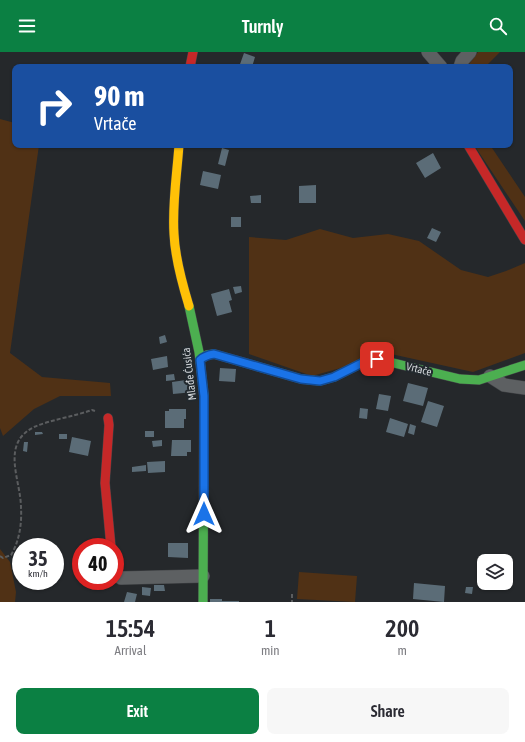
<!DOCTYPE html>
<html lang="en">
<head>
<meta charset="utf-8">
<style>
	body { margin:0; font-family:"Asap Condensed",sans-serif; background:#f7f7f7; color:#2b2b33; height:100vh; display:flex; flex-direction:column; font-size:15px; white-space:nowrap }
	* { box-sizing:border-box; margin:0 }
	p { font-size:13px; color:#7c7c81 }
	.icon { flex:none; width:22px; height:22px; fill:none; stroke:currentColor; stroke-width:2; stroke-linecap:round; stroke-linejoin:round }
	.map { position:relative; height:550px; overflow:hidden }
	.side { display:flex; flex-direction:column; background:#fff; flex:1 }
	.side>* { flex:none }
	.hud { position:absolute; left:12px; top:12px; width:501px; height:84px; border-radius:8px; box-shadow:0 1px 3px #0004; background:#1a4fa0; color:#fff; overflow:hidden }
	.controls { position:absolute; left:477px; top:502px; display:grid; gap:8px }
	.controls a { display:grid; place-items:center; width:36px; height:36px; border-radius:8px; background:#fff; box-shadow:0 1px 3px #0004; font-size:20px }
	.speed { position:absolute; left:12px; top:486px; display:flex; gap:8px; font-size:20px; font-weight:700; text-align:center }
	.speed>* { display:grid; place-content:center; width:52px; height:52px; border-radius:50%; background:#fff; box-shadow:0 1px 3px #0004; line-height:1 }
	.speed small { font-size:10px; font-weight:400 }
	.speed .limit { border:6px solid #d22; background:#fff; color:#111 }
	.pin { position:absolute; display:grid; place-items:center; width:34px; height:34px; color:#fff; margin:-17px; border-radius:8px; box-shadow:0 2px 6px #0006 }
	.me { position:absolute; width:44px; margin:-22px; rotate:0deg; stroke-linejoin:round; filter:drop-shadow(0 0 3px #0008) }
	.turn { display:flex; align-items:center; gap:14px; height:84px; padding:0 16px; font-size:18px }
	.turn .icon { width:52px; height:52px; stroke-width:2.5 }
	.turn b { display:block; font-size:28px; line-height:34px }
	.eta { display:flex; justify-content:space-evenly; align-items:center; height:68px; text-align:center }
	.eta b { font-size:24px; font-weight:600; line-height:28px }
	.button { display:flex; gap:8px; margin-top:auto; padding:8px 16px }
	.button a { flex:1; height:46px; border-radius:8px; background:#0b8043; color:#fff; font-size:16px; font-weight:600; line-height:46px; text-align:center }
	.button a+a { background:#f7f7f7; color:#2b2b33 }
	header { display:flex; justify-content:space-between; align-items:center; height:52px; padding:0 16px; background:#0b8043; color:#fff; font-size:18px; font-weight:600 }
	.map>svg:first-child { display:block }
	.green { fill:#503115 }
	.building { fill:#5b6c77 }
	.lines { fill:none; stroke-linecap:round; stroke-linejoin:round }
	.street-casing { stroke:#424447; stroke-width:14 }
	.fast-casing { stroke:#424447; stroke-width:10 }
	.slow-casing { stroke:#424447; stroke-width:10 }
	.jam-casing { stroke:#424447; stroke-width:10 }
	.path { stroke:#5b5d5f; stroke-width:2; stroke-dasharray:4 2; stroke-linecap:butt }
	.street { stroke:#5d6062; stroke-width:13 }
	.fast { stroke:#4caf50; stroke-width:9 }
	.slow { stroke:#ffc107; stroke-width:9 }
	.jam { stroke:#c62828; stroke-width:9 }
	.route-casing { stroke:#114b97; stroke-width:10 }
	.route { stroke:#1a73e8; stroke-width:7 }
	.labels { text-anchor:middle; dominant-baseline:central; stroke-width:4; stroke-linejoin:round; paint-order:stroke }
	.street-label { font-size:11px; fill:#d2d6da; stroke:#22292e }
</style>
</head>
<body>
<header><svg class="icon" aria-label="menu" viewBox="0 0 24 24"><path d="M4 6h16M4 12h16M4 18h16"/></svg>Turnly<svg class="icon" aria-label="search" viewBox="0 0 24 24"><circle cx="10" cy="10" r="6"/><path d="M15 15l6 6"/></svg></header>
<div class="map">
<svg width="525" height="550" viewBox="0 0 525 550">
	<rect width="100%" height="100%" fill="#25282b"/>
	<path class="green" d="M478 0H500L485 15H467Z
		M0 67 15 71V93H39L10 301 42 325 110 331 111 344H60L34 357 3 384 0 376Z
		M474 93H490L525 145V169Z
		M320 177 353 186 388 182 419 189 461 218 488 225 506 219 525 211V301L473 320 391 302 312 324 249 302V185L286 188Z
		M0 497 10 510 16 540 15 550H0Z
		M299 520 357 524 355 550 297 547Z"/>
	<path class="building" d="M244 1 255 5 252 15H239Z
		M222 96 229 98 225 114 218 112Z
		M433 101 441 116 425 126 416 111Z
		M203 119 221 123 218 137 200 133Z
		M316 133V151H299V134Z
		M261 143V151H251L250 144Z
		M231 165H241V175H231Z
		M432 176 441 180 436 190 427 186Z
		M241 234 242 240 235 242 233 235Z
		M229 237 232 248 229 249 232 260 217 264 211 242Z
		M165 283 167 290 160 292 159 285Z
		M167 304 168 315 153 318 151 307Z
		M220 316 236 317 235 330 219 329Z
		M174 322 175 328 166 329V323Z
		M193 327 194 340 173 342 172 330Z
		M408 331 428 336 423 354 403 349Z
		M379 342 391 344 388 359 376 357Z
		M428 349 444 354 437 375 421 370Z
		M360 356 368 357 367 367 359 366Z
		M169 357H186V367H184V376H165V359H169Z
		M390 366 408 372 404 385 386 380Z
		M410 372 416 374 414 383 408 381Z
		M145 379H154V385H145Z
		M35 380H42L43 382 35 383Z
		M59 382H67V387H59Z
		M72 385 91 389 88 404 69 400Z
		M162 388V394L153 395 152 389Z
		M172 388H191V400H187V404H171Z
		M24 390H28L27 400 23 399Z
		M165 409V420L148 421 147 410Z
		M146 413V419L132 420V415Z
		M168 491H188V506L168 505Z
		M414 531 445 534 444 550 413 547Z
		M154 533H164L165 539H154Z
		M142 535 151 536 150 544 142 543Z
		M466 535H473L472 542 465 541Z
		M127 540 137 542 135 550H124Z
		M210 547H222V549H239V550H210Z"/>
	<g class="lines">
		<g class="street-casing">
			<path id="street" d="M428 0 441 15
				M460 15 462 9 470 0
				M490 324 504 333 525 336
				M115 521 121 526 203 524"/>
		</g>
		<g class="fast-casing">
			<path id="fast" d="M189 254 199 300 204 344 203 550
				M200 308 207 303 214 302 301 327 320 329 334 325 368 308 377 307 460 327 479 328 525 313"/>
		</g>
		<g class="slow-casing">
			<path id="slow" d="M179 93C177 122 172 152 174 182 175 206 182 231 189 254"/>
		</g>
		<g class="jam-casing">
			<path id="jam" d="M190 15 193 0
				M468 93 525 188
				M108 366 109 373 105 431 111 495"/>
		</g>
		<path class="path" d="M0 504 3 506 11 503C19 490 22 472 21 456 21 428 0 392 34 375 50 368 75 364 92 358L95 359
			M292 542V550"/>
		<use href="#street" class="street"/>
		<use href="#fast" class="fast"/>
		<use href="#slow" class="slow"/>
		<use href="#jam" class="jam"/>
	</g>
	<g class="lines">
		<g class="route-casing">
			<path id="route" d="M204 462V344L200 308C204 304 208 303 214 302L301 327 320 329 334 325 368 308 377 307"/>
		</g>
		<use href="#route" class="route"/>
	</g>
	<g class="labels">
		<g class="street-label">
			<text transform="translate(419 317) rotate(14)">Vrtače</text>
			<text transform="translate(189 322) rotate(-97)">Mlađe Ćusića</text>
		</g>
	</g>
</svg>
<div class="controls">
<a><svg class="icon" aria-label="layers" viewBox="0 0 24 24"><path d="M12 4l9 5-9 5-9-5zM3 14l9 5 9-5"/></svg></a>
</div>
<div class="speed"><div>35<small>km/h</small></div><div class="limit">40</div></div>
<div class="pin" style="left:377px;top:307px;background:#d93025"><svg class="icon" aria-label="arrive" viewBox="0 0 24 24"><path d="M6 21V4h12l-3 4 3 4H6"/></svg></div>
<svg class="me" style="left:204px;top:462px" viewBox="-20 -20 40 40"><path d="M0-17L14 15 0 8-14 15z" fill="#1a73e8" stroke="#fff" stroke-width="4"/></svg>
<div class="hud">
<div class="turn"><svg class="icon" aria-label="right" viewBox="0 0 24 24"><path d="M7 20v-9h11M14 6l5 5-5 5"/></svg><div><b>90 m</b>Vrtače</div></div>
</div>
</div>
<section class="side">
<div class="eta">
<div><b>15:54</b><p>Arrival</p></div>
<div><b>1</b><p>min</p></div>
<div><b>200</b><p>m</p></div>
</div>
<div class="button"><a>Exit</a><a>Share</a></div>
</section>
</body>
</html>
